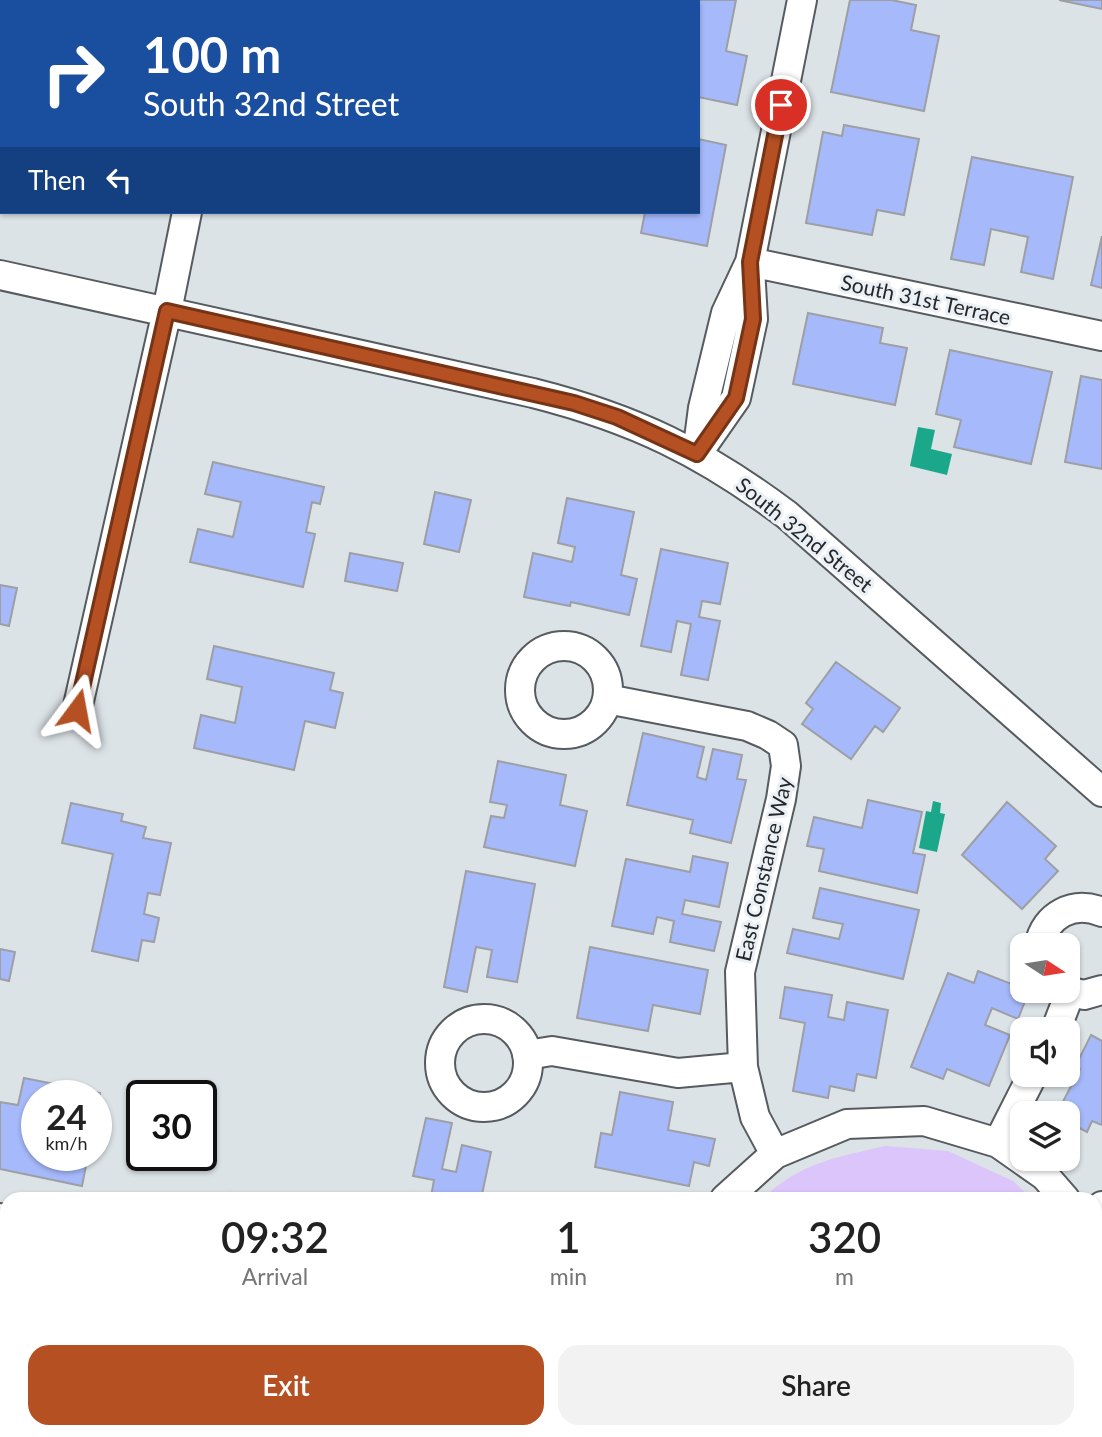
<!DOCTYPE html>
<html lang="en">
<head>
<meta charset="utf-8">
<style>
	body { margin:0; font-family:Lato,sans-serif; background:#f2f2f2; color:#222; height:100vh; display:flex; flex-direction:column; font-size:26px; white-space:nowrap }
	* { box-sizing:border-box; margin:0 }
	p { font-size:23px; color:#767676 }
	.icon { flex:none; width:38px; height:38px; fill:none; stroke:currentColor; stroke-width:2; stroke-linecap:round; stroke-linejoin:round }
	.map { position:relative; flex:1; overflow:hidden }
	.drawer { position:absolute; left:0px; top:1192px; width:1102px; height:247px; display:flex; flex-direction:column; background:#fff; border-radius:21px 21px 0 0; box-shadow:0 2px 5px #0004 }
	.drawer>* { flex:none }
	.banner { position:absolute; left:0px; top:0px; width:700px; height:214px; box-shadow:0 2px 5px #0004; background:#1a4fa0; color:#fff; overflow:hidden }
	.needle { width:46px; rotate:102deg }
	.tools { position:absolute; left:1010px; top:933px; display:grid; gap:14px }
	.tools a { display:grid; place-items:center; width:70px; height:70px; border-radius:14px; background:#fff; box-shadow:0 2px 5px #0004; font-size:35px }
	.speed { position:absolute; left:21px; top:1080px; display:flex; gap:14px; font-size:35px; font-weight:700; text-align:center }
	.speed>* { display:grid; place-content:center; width:91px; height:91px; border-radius:50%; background:#fff; box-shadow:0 2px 5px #0004; line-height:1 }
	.speed small { font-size:18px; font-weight:400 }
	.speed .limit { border:4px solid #111; border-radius:10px; background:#fff; color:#111 }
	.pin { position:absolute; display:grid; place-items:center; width:60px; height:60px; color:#fff; margin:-30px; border:4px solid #fff; border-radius:50%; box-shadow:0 2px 7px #0007 }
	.me { position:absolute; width:77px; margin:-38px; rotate:13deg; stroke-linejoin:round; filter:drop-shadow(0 0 5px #0008) }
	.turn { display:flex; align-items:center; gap:24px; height:147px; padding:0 28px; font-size:32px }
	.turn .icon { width:91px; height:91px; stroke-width:2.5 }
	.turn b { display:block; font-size:49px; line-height:60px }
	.then { display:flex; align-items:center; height:66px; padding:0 28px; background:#0003; gap:14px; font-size:26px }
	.eta { display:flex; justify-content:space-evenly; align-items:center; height:119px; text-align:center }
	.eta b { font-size:42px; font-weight:600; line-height:49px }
	.cta { display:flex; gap:14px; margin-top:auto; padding:14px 28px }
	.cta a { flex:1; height:80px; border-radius:21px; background:#b55023; color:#fff; font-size:28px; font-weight:600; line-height:80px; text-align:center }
	.cta a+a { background:#f2f2f2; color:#222 }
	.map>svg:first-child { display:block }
	.green { fill:#dcc5fb }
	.water { fill:#1aa78a }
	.building { fill:#a6b9fa; stroke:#9d9fa5; stroke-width:2 }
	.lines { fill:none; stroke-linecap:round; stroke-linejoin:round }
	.minor-casing { stroke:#565b5f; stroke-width:32 }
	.minor { stroke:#fff; stroke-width:28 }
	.route-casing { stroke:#763417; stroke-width:18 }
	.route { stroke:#b55023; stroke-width:12 }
	.labels { text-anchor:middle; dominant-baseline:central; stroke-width:6; stroke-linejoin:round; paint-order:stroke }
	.street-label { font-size:21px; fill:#252729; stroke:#eaf0f5 }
</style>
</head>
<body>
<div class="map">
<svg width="1102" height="1437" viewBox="0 0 1102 1437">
	<rect width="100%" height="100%" fill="#dce3e7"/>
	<path class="green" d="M885 1146 948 1151 1013 1181 1032 1199H763C798 1163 838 1157 885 1146Z
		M1096 1314 1102 1331 1096 1403Z
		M710 1432H1081L1078 1437H713Z"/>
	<path class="water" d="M918 427 935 430 931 449 952 454 947 475 910 466Z
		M933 801 941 803 940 813 945 814 937 852 919 848 926 811 931 812Z"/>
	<path class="building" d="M424 0H531L424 2Z
		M669 0H736L726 51 747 56 737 105 698 97V2H668Z
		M850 0H891L916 5 911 30 939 36 924 111 831 92Z
		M1059 0H1102V9Z
		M0 18 2 19V119L0 118Z
		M844 125 919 139 904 215 877 210 872 235 806 223 823 132 842 136Z
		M698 139 726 145 707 246 641 233 645 212H698Z
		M972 157 1073 177 1053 279 1021 272 1028 237 991 229 984 265 951 259Z
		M1102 236V288L1091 285Z
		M808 313 883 328 880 343 907 348 895 405 793 384Z
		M950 350 1052 372 1031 464 954 447 961 420 936 414Z
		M1081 376 1102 380V469L1065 462Z
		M213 462 324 487 320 504 312 502 306 532 315 534 303 587 190 562 198 529 233 537 241 502 205 494Z
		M435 492 471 500 459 552 424 544Z
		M567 498 634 512 621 575 637 579 629 615 571 602 570 606 524 597 533 553 572 562 575 547 558 543Z
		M661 549 728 563 720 604 702 601 699 617 720 621 708 680 681 675 691 624 677 621 671 652 641 646Z
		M350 553 403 563 397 591 345 581Z
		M0 585 17 588 9 626 0 624Z
		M214 646 334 673 330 690 343 693 335 728 305 721 294 770 194 748 201 715 235 723 242 687 207 679Z
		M836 662 900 708 883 732 875 726 851 759 802 724 813 709 806 703Z
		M643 733 704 747 697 777 706 780 713 749 742 755 737 779 746 780 731 843 690 833 693 820 627 805Z
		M498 761 566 775 560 805 587 811 575 866 484 847 491 816 504 818 507 805 490 802Z
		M868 800 922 812 913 853 925 855 917 893 819 871 824 849 807 846 814 817 862 828Z
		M1007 802 1056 846 1045 859 1058 871 1022 909 962 855Z
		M71 803 123 814 121 821 146 827 143 838 171 843 160 895 148 893 144 914 159 918 154 942 142 940 138 961 92 951 113 854 62 843Z
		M693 856 728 863 719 907 685 900 682 914 721 922 714 951 670 942 674 921 657 917 653 934 612 926 626 859 690 872Z
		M466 871 535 884 517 982 487 977 492 950 476 947 467 992 444 987Z
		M820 888 919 910 903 979 787 953 793 929 839 939 843 924 813 918Z
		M590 947 708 970 700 1014 653 1005 648 1031 577 1018Z
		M0 949 15 952 9 981 0 979Z
		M978 971 1022 988V990L1029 991 1018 1019 992 1008 985 1025 1010 1035 989 1086 947 1069 943 1079 911 1067 948 973 974 983Z
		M785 987 832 995 828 1017 844 1020 847 1002 888 1010 876 1078 857 1074 854 1091 830 1086 828 1098 793 1091 805 1023 780 1018Z
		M1091 1035 1102 1041V1125L1092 1121 1087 1132 1068 1122V1113H1057L1080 1069 1075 1067Z
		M24 1078 100 1093 96 1111V1096H37V1155H88L82 1186 0 1169V1102L18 1105Z
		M620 1092 673 1102 668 1130 715 1139 709 1166 694 1162 689 1186 595 1167 601 1133 612 1135Z
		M426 1118 452 1123 442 1169 456 1172 462 1145 491 1152 481 1199H413L414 1193 431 1197 434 1180 413 1176Z
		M231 1193 261 1199H230Z
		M7 1285V1358L0 1356V1321Z
		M10 1432H81L80 1437H9Z
		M254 1432H280L279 1437Z"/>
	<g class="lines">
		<g class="minor-casing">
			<path id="minor" d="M172 0 180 2
				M125 2 126 0
				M363 2 364 0
				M750 262 1102 336
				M0 275 533 393C635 419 703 452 787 515L1102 792
				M699 451 736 398 753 319 750 268
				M697 454 703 408 726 313 750 262 802 0
				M520 690a44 44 0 1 1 88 0a44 44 0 1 1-88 0Z
				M607 699 747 726 768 735 783 745 786 766 781 799 740 972 743 1067 755 1117 775 1154
				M77 710 167 311 187 212
				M1039 945C1046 915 1073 900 1102 912
				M1064 990 1084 995 1102 990
				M440 1063a44 44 0 1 1 88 0a44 44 0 1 1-88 0Z
				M1056 1029 1070 993
				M527 1055 552 1051 678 1073 743 1067
				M998 1143 1033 1074
				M725 1199 775 1154 847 1124 924 1121 998 1143 1045 1176 1065 1199
				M1096 1211 1102 1206
				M0 1218 7 1220
				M1096 1247 1102 1261
				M533 1432 538 1437
				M689 1432 692 1437
				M124 1437 125 1432
				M471 1437 477 1432
				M597 1437 613 1432"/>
		</g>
		<use href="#minor" class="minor"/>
	</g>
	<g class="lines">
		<g class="route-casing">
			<path id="route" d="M77 710 167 311 574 403 617 417 697 454 736 398 753 319 750 262 781 105"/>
		</g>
		<use href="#route" class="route"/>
	</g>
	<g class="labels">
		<g class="street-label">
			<text transform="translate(926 299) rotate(12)">South 31st Terrace</text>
			<text transform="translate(805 534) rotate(39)">South 32nd Street</text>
			<text transform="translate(763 869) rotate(-77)">East Constance Way</text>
		</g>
	</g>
</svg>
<div class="tools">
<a><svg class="needle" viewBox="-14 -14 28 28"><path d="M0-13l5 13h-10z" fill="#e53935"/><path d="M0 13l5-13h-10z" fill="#767676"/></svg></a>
<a><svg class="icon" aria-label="sound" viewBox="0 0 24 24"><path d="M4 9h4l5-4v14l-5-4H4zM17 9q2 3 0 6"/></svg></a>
<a><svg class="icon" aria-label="layers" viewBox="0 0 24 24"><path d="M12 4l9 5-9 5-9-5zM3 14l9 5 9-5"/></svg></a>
</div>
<div class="speed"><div>24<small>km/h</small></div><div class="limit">30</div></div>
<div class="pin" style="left:781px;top:105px;background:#d93025"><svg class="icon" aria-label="arrive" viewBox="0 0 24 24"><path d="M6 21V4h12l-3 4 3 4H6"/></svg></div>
<svg class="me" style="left:77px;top:710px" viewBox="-20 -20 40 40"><path d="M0-17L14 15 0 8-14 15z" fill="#b55023" stroke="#fff" stroke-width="4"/></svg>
<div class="banner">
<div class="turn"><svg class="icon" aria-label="right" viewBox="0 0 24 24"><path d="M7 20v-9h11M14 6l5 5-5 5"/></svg><div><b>100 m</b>South 32nd Street</div></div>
<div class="then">Then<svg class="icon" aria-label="left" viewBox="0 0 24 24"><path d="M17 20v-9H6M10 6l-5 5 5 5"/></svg></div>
</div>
<section class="drawer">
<div class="eta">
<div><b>09:32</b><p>Arrival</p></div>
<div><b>1</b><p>min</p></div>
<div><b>320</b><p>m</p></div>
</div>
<div class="cta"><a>Exit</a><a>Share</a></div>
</section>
</div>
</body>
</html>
